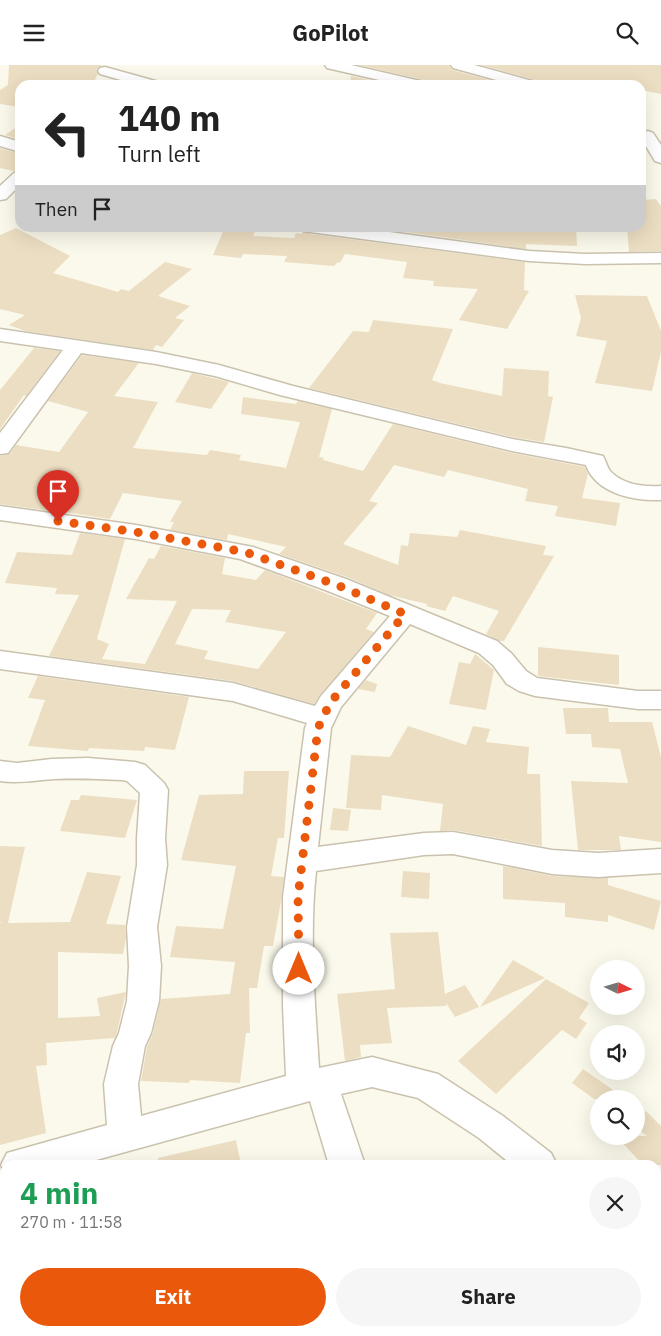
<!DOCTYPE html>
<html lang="en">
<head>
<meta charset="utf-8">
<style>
	body { margin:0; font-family:"IBM Plex Sans",sans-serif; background:#f6f6f6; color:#222; height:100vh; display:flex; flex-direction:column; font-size:19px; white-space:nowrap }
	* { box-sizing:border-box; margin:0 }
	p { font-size:16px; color:#767676 }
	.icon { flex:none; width:28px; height:28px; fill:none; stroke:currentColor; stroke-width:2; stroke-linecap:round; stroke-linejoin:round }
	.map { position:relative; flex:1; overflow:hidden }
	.panel { position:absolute; left:0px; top:1095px; width:661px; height:176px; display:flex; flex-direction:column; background:#fff; border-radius:15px 15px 0 0; box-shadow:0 5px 20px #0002 }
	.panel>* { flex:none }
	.banner { position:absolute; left:15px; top:15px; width:631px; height:152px; border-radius:15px; box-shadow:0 5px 20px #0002; background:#fff; color:#222; overflow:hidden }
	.needle { width:32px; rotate:95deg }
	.controls { position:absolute; left:590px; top:895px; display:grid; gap:10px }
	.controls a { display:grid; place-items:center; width:55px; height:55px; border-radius:50%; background:#fff; box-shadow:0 5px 20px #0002; font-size:25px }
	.pin { position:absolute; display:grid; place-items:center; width:42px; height:42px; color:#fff; margin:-51px -21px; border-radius:50% 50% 50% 0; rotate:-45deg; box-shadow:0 0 5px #0007 }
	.pin .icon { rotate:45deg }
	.me { position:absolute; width:55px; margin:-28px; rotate:0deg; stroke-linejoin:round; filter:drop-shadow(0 0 4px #0008) }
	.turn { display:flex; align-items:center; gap:18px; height:105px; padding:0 20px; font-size:22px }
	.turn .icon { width:65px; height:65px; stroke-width:2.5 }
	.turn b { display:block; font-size:35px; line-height:42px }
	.then { display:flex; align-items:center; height:48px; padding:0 20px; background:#0003; gap:10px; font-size:19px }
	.round { display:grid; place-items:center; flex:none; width:52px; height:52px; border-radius:26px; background:#f6f6f6 }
	.headline { display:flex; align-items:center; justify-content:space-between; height:85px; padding:0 20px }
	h1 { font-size:30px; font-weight:800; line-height:38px; color:#1e9e55 }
	.cta { display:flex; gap:10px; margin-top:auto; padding:10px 20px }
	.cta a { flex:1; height:58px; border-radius:30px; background:#ea580c; color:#fff; font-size:20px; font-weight:800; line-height:58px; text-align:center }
	.cta a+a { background:#f6f6f6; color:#222 }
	header { display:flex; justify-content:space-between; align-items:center; height:65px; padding:0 20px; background:#fff; font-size:22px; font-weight:800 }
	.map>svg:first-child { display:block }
	.building { fill:#ecdec2; fill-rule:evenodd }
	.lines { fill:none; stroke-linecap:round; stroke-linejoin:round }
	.minor-casing { stroke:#cac2ae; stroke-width:3 }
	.minor { fill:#fff; fill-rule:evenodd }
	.route { stroke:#ea580c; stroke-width:9; stroke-dasharray:0 16.2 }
</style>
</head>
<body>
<header><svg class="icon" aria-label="menu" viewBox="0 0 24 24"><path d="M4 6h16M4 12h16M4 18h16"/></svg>GoPilot<svg class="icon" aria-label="search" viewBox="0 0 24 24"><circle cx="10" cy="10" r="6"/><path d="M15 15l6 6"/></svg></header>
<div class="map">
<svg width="661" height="1271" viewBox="0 0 661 1271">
	<rect width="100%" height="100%" fill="#fbf9eb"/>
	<path class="building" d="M9 0H102L96 5 98 9 92 20H20V42L0 39V25L8 20Z
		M359 0H449L452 5 508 20H429L425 15Z
		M481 0H661V29L641 25V20H540L536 15Z
		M351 11 393 20H350Z
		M20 60V75L5 70Z
		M0 83 20 89V104L14 106 0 103Z
		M656 134 661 141V186L629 187 627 162H641V135Z
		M225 162H257L253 171 294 173 296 168 302 169V166L310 169 525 197 524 225 529 226 507 264 459 255 478 224 433 221 434 216 403 213 407 197 345 189 340 198 338 197 334 201 284 197 287 191 243 189 241 193 213 190Z
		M371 162H576L577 181 526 179V184Z
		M16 163 70 191 53 208 118 227 121 224 129 226 165 197 192 204 158 231 190 241 175 253 184 255 162 282 156 280 153 285 25 266 9 260 25 250 0 244V170Z
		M575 230 647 231 661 266V287L652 326 595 318 607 276 576 271 581 253Z
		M373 255 453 264 432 315 440 318 502 331 504 303 549 306 548 331 553 332 544 377 512 372 309 323 353 266 369 267Z
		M34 283 60 286 26 331 24 330 0 364V325Z
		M82 290 139 298 114 331 158 337 133 383 207 390 210 385 241 390 239 395 286 403 300 357 241 349 243 332 296 339 298 336 332 344 319 392 324 393 323 395 363 406 393 359 512 388 585 402 588 409 582 433 620 438 616 461 555 451 558 441 525 436 528 424 448 405 444 412 394 400 369 436 378 438 343 479 398 500 401 480 408 481 410 468 457 472 460 465 546 481 543 490 554 491 504 576H500L486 569 499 546 453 531 445 546 426 541 427 539 389 530 347 512 279 489 286 482 228 469 227 475 170 465 174 457H170L182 436 123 428 110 454 51 445 50 446 0 439V391L10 389 16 380 59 387 88 347 48 336Z
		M192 308 229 317 211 344 175 337Z
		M80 468 125 474 97 574 109 579 102 594 145 599 177 536 126 534 149 493 154 494 161 481 225 493 222 509 256 515 265 505 377 548 366 564 374 567 320 630 314 639 233 616 49 591 79 530 55 529 57 523 5 518 17 487 72 490ZM192 544 231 545 225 557 286 567 258 604 204 594 208 586 175 579Z
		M538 582 619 590V620L538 611Z
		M475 589 494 605 486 645 449 639 459 597 470 599Z
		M38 611 189 632 175 685 145 682 144 686 89 683 88 686 28 681 45 635 28 633Z
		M366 615 377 619 375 627 358 624Z
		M563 643H608L609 657H652L661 692V777L619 771 621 785H578L571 716 628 718 620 684 592 682 591 669H566Z
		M408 661 466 680 473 661 490 664 486 677 529 682 527 709H540L542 781 453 765 440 766 443 739 382 730 381 745 346 743 351 690 390 692Z
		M244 706H289L284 773H278L271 811 284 812 281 836 273 881H264L257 923H249L250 968H246L240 1018 190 1015 189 1018 141 1016 147 982 153 968 161 934 230 929 235 897 170 892 176 861 223 864 236 801 181 795 199 730 243 729Z
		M81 730 137 735 125 773 60 766 71 735H79Z
		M333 743 351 745 348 766 330 765Z
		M0 781 25 782 8 858 70 857 87 807 121 811 106 859 125 860 126 873 123 889 58 887V953L100 951 97 933 126 927 117 967 115 973 46 978 47 1000 36 1001 46 1068 0 1080V858H2L0 857Z
		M503 801 552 811 608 813V820L661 836 654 865 608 850V857L565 852V838L503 834Z
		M403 806 430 808 429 834 401 832Z
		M438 867 445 929 465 920 479 942 455 952 446 938V941L387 943 392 978 360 980 361 992 345 996 337 929 395 924 390 868Z
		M513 895 545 913 480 942Z
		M546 914 589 938 579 953 587 958 576 974 562 965 496 1029 458 996Z
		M583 1004 626 1034H594L572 1018Z
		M636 1041 645 1047 646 1046 661 1061V1100H643L616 1071H647L636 1063Z
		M236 1075 241 1100H158V1093Z"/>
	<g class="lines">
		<g class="minor-casing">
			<path id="minor" d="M325 0H351L425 17 427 20H401L327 3Z
				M451 0H474L536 17 538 20H515L453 3Z
				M105 2 159 17 161 20H138L100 9 98 6 100 3Z
				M648 66 653 68 661 80V98L655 96 641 73 643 68Z
				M0 71 20 77V87L0 81Z
				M20 106V120L6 134 0 135V121L14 108Z
				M302 162H353L529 186 585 189 661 188V198L585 199 529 196 310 167 304 166Z
				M0 264 156 287 219 300 293 321 512 374 566 383 603 391C606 396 607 402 610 406 623 420 644 422 661 421V435C635 436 596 429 586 400L512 386 280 330 215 311 156 299 81 288 8 388 0 389V368L63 285 0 276Z
				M0 441 136 460 253 482 346 514 497 576 511 588 526 606 537 613 638 626H661V644H638L535 631 519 626 507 619 493 600 479 588 410 559 341 642 331 663 318 782 424 768 453 767 552 785 598 788 661 784V808L598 812 552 809 453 789 424 790 316 806C309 871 315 938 319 1003L372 992 438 1009 503 1051 551 1088 557 1100H512L479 1073 418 1033 372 1022 341 1029 365 1100H329L310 1036 78 1100H5V1108L1 1100 7 1088 107 1060 104 1019 113 981 119 968 127 936 129 901 127 862 137 800V773L140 728 127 716 122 715C100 714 77 713 55 714 36 715 19 719 0 716V696L17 698 52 694 88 693 135 697 145 700 164 718 168 725 165 773 167 800 157 862 161 901 159 936 151 968 145 981 138 1019 141 1051 286 1011 283 941V832L305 663 307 658 233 636 0 604V586L233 618 315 641 321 631 390 551 328 526 240 494 136 474 0 455Z
				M656 1186 661 1188V1229L656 1227Z
				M369 1266H407L408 1271H370Z"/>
		</g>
		<use href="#minor" class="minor"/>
	</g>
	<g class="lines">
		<path class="route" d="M58 456 136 467 245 487 337 520 405 549 330 638 318 663 298 832 299 904"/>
	</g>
</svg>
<div class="controls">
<a><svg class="needle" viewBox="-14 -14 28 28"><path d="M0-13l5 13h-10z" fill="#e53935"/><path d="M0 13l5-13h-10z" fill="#767676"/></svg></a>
<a><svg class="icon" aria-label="sound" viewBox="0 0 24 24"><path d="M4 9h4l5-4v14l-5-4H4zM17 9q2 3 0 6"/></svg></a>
<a><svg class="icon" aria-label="search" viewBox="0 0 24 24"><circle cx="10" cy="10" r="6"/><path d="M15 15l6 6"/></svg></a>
</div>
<div class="pin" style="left:58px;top:456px;background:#d93025"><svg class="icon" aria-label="arrive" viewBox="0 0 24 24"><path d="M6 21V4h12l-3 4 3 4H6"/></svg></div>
<svg class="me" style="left:299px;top:904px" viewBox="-20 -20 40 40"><circle r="19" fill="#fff"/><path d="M0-13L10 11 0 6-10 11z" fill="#ea580c"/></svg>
<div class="banner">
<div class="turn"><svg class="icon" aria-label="left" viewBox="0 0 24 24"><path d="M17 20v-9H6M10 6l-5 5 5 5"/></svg><div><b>140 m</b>Turn left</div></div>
<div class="then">Then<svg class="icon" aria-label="arrive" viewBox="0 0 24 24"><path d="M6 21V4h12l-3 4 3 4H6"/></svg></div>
</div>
<section class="panel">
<div class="headline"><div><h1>4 min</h1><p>270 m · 11:58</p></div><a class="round"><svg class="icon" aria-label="close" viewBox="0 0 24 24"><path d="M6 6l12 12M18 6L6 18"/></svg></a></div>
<div class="cta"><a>Exit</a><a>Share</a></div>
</section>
</div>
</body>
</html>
